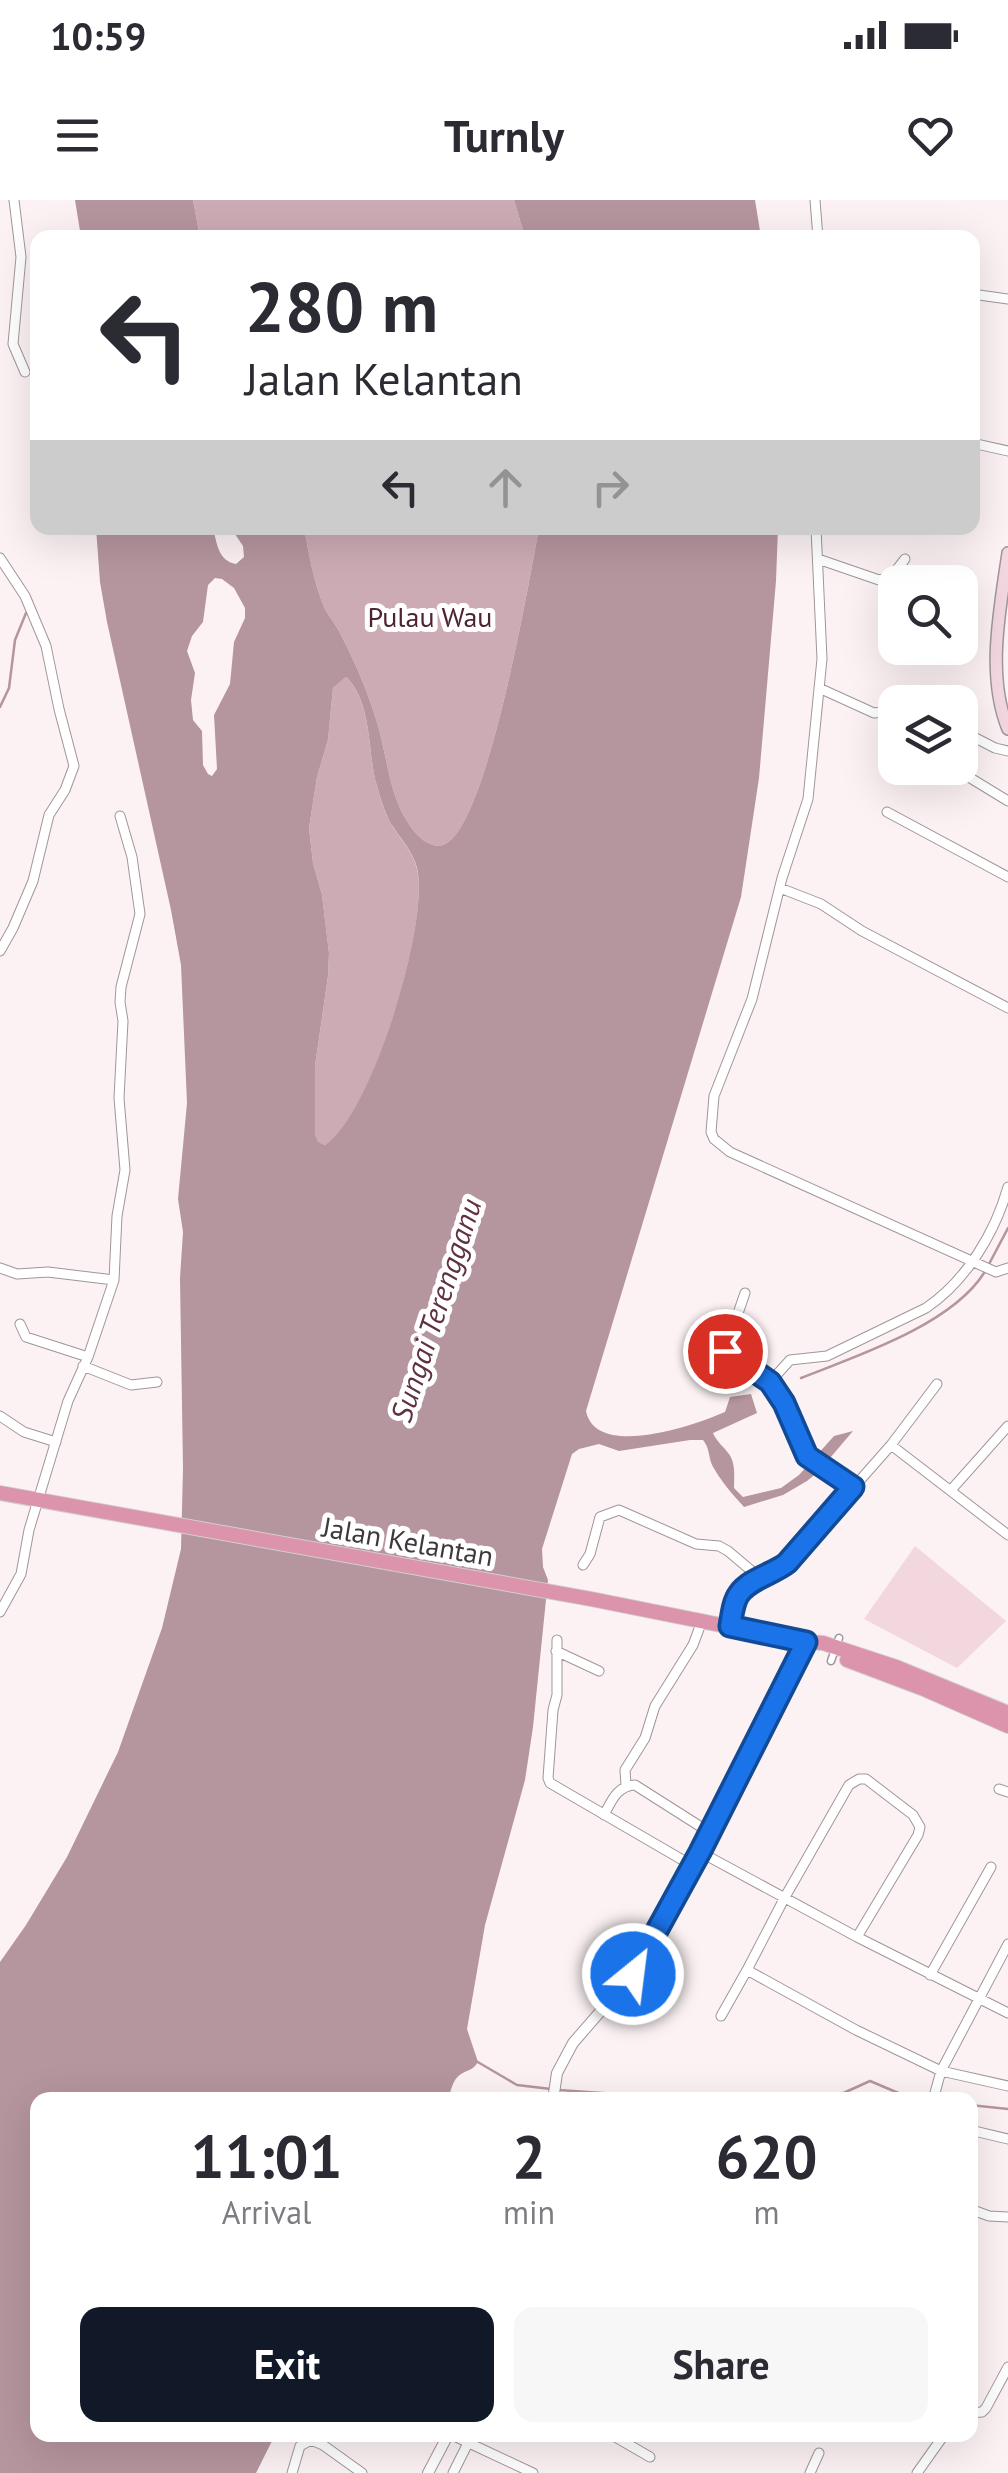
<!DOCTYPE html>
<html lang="en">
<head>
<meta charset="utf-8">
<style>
	body { margin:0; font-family:"PT Sans",sans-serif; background:#f7f7f7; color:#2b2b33; height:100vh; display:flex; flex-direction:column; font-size:38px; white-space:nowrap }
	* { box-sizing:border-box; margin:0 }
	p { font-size:32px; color:#7c7c81 }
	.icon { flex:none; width:55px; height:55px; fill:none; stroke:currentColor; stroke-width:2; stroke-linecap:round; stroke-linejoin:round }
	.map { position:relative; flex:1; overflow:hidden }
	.panel { position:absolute; left:30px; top:1892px; width:948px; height:350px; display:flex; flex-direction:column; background:#fff; border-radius:20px; box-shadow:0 10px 40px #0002 }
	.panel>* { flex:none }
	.banner { position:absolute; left:30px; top:30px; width:950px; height:305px; border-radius:20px; box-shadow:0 10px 40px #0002; background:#fff; color:#2b2b33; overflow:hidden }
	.buttons { position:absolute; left:878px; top:365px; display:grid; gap:20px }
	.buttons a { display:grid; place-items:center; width:100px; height:100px; border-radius:20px; background:#fff; box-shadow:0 10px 40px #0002; font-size:50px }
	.pin { position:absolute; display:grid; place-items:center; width:85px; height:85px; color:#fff; margin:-42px; border:5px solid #fff; border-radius:50%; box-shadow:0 2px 10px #0007 }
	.me { position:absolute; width:110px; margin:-55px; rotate:29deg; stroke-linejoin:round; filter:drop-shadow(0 0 8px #0008) }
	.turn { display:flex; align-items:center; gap:35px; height:210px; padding:0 50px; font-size:45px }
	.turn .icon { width:130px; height:130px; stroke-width:2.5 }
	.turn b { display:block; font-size:70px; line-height:85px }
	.lanes { display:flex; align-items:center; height:95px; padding:0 50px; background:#0003; justify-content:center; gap:50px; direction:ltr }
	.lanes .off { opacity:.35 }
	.eta { display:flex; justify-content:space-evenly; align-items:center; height:170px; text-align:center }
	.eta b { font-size:60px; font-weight:700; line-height:70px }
	.action { display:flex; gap:20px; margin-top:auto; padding:20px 50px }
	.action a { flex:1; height:115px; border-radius:20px; background:#111827; color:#fff; font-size:40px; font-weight:700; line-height:115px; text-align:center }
	.action a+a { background:#f7f7f7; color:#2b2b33 }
	.status { display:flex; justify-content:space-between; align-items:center; height:70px; padding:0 50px; background:#fff; direction:ltr }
	.status svg { height:28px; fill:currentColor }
	header { display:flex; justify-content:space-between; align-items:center; height:130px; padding:0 50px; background:#fff; font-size:45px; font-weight:700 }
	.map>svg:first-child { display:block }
	.green { fill:#f2d7df }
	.forest { fill:#ccabb4 }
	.water { fill:#b5959e; fill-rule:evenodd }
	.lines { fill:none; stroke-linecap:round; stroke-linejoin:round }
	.stream { stroke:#b5959e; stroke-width:2.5 }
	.pedestrian-casing { stroke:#a09699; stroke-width:9 }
	.minor-casing { stroke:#a09699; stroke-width:11 }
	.tertiary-casing { stroke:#a09699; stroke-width:12 }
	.secondary-casing { stroke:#a09699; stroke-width:14 }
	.trunk-casing { stroke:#d1d0d0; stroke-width:16 }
	.pedestrian { stroke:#fff; stroke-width:6 }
	.minor { stroke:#fff; stroke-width:9 }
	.tertiary { stroke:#fff; stroke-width:10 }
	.secondary { stroke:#f2d7e0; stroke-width:11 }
	.trunk { stroke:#dc94ac; stroke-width:14 }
	.route-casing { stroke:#114b97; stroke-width:25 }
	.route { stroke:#1a73e8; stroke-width:18 }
	.labels { text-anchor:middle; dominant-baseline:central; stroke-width:10; stroke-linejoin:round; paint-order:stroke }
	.park-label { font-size:28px; fill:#502333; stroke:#fff }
	.street-label { font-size:28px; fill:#3e3a3b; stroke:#fff }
	.water-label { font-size:30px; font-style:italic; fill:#5f3141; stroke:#fff }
</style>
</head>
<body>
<div class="status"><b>10:59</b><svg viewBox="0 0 49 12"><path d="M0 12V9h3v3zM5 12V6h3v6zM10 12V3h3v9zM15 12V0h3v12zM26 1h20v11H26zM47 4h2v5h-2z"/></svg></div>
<header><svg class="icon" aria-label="menu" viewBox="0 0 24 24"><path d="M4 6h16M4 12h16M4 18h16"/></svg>Turnly<svg class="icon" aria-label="heart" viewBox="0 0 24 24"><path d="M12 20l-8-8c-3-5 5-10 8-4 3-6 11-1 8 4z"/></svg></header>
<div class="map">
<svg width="1008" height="2273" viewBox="0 0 1008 2273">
	<rect width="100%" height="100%" fill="#fcf2f4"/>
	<path class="green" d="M915 1346 1006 1421 957 1468 864 1419Z"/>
	<path class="forest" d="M193 0H514L525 37H200Z
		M304 328H539C530 376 487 631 443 645 428 649 414 633 407 621 388 591 387 553 376 519 367 490 355 462 341 435 337 426 330 418 325 409 314 384 309 354 304 328Z
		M346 477C371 502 368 547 375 579 379 593 383 610 390 622 399 638 413 651 417 669 430 721 372 917 325 945L317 942 315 935V866L328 776 329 753 322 695 313 663 309 628 317 577 328 540 333 488Z"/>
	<path class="water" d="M75 0H193L200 37H81Z
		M514 0H755L761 37H525Z
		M96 328H213C217 343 218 361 236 364L244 357 243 346 231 328H304C309 354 314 384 325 409 330 418 337 426 341 435 355 462 367 490 376 519 387 553 388 591 407 621 414 633 428 649 443 645 487 631 530 376 539 328H778L776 381 759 578 741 697 586 1211C596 1260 695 1225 725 1212L730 1197 751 1194 757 1213 713 1233C717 1242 723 1246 729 1254 736 1264 734 1277 734 1288L743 1297 781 1288 799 1275 834 1236 853 1231 830 1258 828 1264 807 1281 783 1295 744 1307C733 1295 720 1280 712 1265 708 1255 710 1249 703 1240H690L619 1251 599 1244 579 1249 572 1254 542 1349 543 1367 548 1380 533 1527 525 1580 485 1725 467 1829 478 1862C472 1871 469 1869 461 1874 452 1880 451 1891 448 1900H38V2235H275L256 2273H0V1762L26 1725 67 1657 118 1552 162 1428 181 1349 183 1269 180 1078 183 1032 178 999 187 903 181 765 171 710 107 422 100 382ZM215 378 222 379 234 388 245 408V418L234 442 230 484 214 515 217 569 212 576 208 574 203 565 202 531 193 520 191 500 195 473 187 451 192 436 203 422 208 385ZM346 477C371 501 368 547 375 579 379 593 383 609 390 622 399 637 413 651 417 668 430 721 372 915 325 945L318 942 315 935V866L328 776 329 753 322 695 313 663 309 628 317 577 328 540 333 488Z"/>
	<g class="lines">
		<path class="stream" d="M0 507 9 488 15 440 26 413
			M988 1066 1008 1028
			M801 1178C857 1156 951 1125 984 1073
			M476 1861 517 1885 551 1889
			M559 1890 702 1900
			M828 1900 870 1881 915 1900
			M970 1905 1008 1909"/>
		<g class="pedestrian-casing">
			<path id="pedestrian" d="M831 1461 839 1438"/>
		</g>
		<g class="minor-casing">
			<path id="minor" d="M14 0 21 57 13 144 25 172
				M815 0 818 38
				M972 94 1008 99
				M972 243 1008 251
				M816 328 822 459 808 599 782 678 752 799 714 896 711 932 714 939 730 952 996 1072 1008 1068
				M0 358 25 396 46 446 59 509 74 566 65 590 49 615 33 681 13 728 0 751
				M818 359 879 380 891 377 905 359
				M819 488 874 513 883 512 892 500 899 499 905 502
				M960 530 995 548 1008 551
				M954 568 1008 601
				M887 612 1008 677
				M780 688 821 704 862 731 1008 808
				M0 1068 17 1074 48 1072 114 1080
				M745 1093 725 1151 770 1182 784 1203 807 1256 853 1287
				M20 1124 26 1137 88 1157
				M83 1166 131 1185 157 1182
				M770 1182 790 1160 827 1156 926 1108C966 1081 995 1033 1008 987
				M0 1216 24 1232 56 1242
				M891 1245 1008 1335
				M951 1290 1008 1226
				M583 1365 590 1354 600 1317 619 1310 696 1344 719 1346 728 1351 760 1378
				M0 1412 21 1374 29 1330 68 1201 88 1157 114 1080 117 1016 125 970 119 898 123 821 120 802 121 787 140 714 132 657 120 616
				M730 1426C733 1416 733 1402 739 1394 749 1379 773 1374 787 1363L891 1245 937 1184
				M557 1440V1495L553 1510 548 1578 550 1583 693 1666
				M556 1451 599 1471
				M626 1586 625 1570 645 1538 655 1506 693 1445 702 1421
				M999 1589 1008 1592
				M604 1615C612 1600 617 1586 635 1585L709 1632
				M700 1652 857 1737 1008 1813
				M857 1737 918 1635 920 1627 913 1615 866 1579H859L849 1585 785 1697 747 1770 856 1830 941 1871 1008 1744
				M930 1775 991 1667
				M721 1816 747 1770
				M933 1900 941 1871 1008 1886
				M970 1930 1008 1939
				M970 2009 989 2016 1008 2017
				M970 2213 982 2212 986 2208 1008 2167
				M452 2235 533 2273
				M612 2235 650 2257
				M292 2273 300 2246 311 2240 323 2245 362 2273
				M453 2273 468 2243
				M810 2273 819 2253
				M917 2273 944 2235"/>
		</g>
		<g class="tertiary-casing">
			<path id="tertiary" d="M553 1900 557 1873 573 1843 633 1774 693 1666 806 1442
				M428 2273 448 2235"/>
		</g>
		<g class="secondary-casing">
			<path id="secondary" d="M1008 353C1000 409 986 475 1008 529"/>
		</g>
		<g class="trunk-casing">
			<path id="trunk" d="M0 1293 591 1399 806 1442 823 1443 896 1467 1008 1513
				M847 1460 924 1489 1008 1526"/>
		</g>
		<use href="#pedestrian" class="pedestrian"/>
		<use href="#minor" class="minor"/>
		<use href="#tertiary" class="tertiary"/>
		<use href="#secondary" class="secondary"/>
		<use href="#trunk" class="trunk"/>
	</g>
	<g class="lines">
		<g class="route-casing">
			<path id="route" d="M633 1774 700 1652 806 1442 730 1426C732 1416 733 1402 739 1394 749 1379 773 1374 787 1363L853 1287 807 1256 784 1203 770 1182 725 1151"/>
		</g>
		<use href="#route" class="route"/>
	</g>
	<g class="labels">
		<g class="park-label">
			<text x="430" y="416">Pulau Wau</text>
		</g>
		<g class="street-label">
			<text transform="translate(408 1341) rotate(10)">Jalan Kelantan</text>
		</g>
		<g class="water-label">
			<text transform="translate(435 1110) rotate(-72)">Sungai Terengganu</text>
		</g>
	</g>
</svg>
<div class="buttons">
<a><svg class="icon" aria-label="search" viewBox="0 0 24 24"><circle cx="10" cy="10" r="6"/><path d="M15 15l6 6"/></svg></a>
<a><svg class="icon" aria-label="layers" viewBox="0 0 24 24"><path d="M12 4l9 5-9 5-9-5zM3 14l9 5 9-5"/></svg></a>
</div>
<div class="pin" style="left:725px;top:1151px;background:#d93025"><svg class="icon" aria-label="arrive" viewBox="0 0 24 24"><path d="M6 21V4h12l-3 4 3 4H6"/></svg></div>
<svg class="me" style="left:633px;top:1774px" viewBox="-20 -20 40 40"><circle r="17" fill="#1a73e8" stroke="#fff" stroke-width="3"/><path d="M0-11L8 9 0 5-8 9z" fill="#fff"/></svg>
<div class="banner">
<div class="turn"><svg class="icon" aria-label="left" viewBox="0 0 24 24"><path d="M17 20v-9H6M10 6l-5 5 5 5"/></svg><div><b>280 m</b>Jalan Kelantan</div></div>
<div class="lanes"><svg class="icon" aria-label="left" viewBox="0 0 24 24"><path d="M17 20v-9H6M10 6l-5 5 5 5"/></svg><svg class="icon off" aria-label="ahead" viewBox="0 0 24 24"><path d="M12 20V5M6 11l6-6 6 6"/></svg><svg class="icon off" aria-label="right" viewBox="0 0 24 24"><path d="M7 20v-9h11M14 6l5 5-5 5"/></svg></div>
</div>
<section class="panel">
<div class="eta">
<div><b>11:01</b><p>Arrival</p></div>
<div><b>2</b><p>min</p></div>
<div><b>620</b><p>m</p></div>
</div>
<div class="action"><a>Exit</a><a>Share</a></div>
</section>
</div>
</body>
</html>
